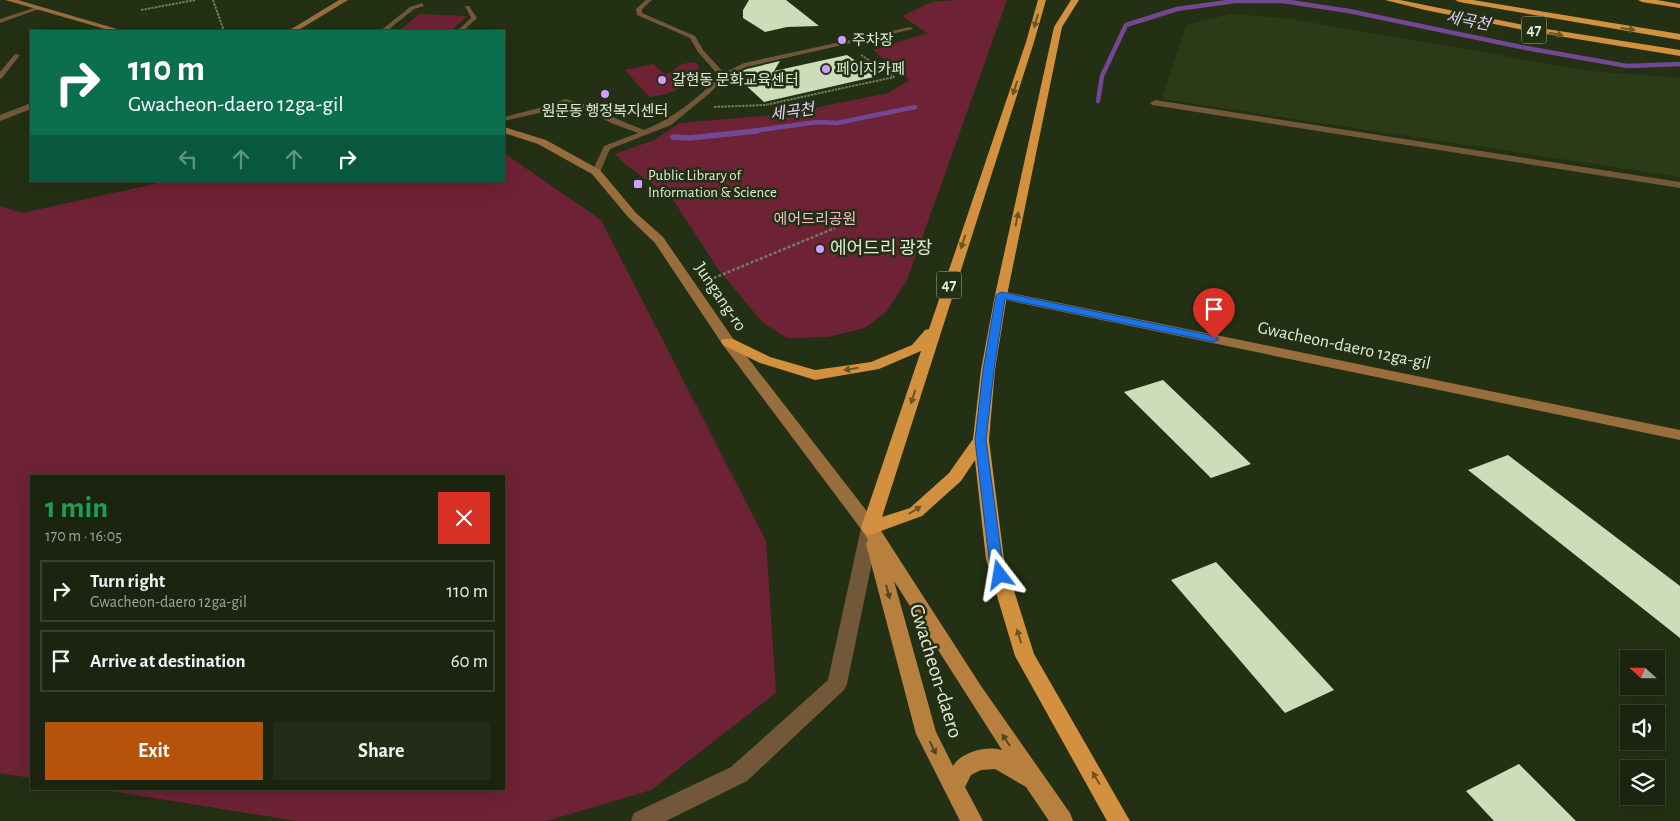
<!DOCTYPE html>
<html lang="en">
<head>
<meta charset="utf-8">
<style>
	body { margin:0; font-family:"Alegreya Sans","Noto Sans KR",sans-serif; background:#232c17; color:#f1f3f6; height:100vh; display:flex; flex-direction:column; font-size:19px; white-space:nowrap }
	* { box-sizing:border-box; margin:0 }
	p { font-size:16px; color:#9fa49e }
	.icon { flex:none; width:28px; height:28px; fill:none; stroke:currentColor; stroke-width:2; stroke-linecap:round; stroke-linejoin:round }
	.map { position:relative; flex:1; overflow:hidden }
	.side { position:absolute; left:30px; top:475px; width:475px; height:315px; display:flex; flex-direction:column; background:#1a240e; border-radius:0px; box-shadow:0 5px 20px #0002,0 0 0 1px #38412e }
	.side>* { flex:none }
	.hud { position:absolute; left:30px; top:30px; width:475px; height:152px; border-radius:0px; box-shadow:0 5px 20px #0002,0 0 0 1px #38412e; background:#0b6e4f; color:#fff; overflow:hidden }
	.needle { width:32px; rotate:291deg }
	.fabs { position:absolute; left:1620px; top:650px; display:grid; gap:10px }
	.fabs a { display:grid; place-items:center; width:45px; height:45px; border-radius:0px; background:#1a240e; box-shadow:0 5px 20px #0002,0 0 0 1px #38412e; font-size:25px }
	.pin { position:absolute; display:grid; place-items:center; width:42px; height:42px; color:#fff; margin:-51px -21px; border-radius:50% 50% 50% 0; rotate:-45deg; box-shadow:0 0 5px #0007 }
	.pin .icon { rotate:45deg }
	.me { position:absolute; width:55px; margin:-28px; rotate:346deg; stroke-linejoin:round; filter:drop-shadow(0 0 4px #0008) }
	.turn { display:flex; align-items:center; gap:18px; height:105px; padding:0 15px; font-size:22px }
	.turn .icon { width:65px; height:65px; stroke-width:2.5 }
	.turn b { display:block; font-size:35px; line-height:42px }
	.lanes { display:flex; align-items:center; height:48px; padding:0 15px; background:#0003; justify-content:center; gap:25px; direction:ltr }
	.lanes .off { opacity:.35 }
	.round { display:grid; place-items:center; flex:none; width:52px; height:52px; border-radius:0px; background:#232c17 }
	.head { display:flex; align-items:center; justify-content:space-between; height:85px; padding:0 15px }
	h1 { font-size:30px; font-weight:600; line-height:38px; color:#1e9e55 }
	.button { display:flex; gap:10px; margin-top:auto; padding:10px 15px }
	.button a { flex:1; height:58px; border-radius:0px; background:#b45309; color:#fff; font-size:20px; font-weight:600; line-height:58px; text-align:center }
	.button a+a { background:#232c17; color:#f1f3f6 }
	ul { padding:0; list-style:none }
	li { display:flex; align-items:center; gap:15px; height:62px; margin:0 10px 8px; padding:0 5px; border:2px solid #38412e; border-radius:0px }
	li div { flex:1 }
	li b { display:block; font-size:19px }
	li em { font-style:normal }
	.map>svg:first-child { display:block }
	.built { fill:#2c3b17 }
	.green { fill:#6e2236 }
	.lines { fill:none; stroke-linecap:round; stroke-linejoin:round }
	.stream-far1 { stroke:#734794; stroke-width:4.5 }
	.stream { stroke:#734794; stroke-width:5.5 }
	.building { fill:#cbddb9 }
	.path-far1 { stroke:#717c63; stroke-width:2; stroke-dasharray:2.5 1; stroke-linecap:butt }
	.path { stroke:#717c63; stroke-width:2.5; stroke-dasharray:3 2; stroke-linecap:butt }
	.lane { fill:#725739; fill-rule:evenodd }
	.street { fill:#725739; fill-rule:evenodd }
	.secondary { fill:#996e3d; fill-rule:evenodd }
	.primary { fill:#b8803e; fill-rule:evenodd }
	.highway { fill:#d3903e; fill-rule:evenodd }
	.oneway { fill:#695624 }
	.oneway2 { fill:#504820 }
	.route { fill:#1a73e8; stroke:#114b97 }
	.poi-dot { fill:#d29dfd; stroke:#233013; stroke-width:2 }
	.labels { text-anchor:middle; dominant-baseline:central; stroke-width:5; stroke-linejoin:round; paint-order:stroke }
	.far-poi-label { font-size:15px; fill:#e1ead8; stroke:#233013; text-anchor:start }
	.far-park-label { font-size:15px; fill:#f2bdc5; stroke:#233013 }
	.far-water-label { font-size:16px; font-style:italic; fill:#e4cef9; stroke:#233013 }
	.shield { fill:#233013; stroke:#a8b29d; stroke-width:1 }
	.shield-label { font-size:16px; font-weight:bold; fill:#e1ead8 }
	.poi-label { font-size:18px; fill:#e1ead8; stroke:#233013; text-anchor:start }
	.street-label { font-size:18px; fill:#e1ead8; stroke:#233013 }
	.near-street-label { font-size:21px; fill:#e1ead8; stroke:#233013 }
</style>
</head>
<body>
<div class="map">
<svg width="1680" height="821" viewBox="0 0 1680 821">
	<rect width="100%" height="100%" fill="#233013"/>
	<path class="built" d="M1231 14 1285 18 1591 71 1680 78V177L1162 99 1186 25Z"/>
	<path class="green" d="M958 0H1007L907 280 887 311 865 328 828 337 787 338 763 323 718 269 672 198 626 165 615 154 654 140 680 123 785 114 888 93 909 80 873 50 927 33 902 16 932 2Z
		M419 14 467 16 451 31H399Z
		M695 62 699 68C685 89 673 94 649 97L625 70 653 64 666 75 682 64Z
		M504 153 601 220 766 541 776 693 651 790 547 821H297L98 789H504V476H31V778L0 773V206L22 213 168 181H504Z"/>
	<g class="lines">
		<path class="stream-far1" d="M1098 101 1102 76 1126 25 1177 9 1235 1H1283L1349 11 1526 48 1627 66 1680 64
			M745 132 817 122 837 123 915 107"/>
		<path class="stream" d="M673 137 689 138 757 131"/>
	</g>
	<path class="building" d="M749 0H786L819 26 787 27 765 32 743 18V10Z
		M847 55 878 76 764 102 738 78 748 76 742 71 747 69 780 61 774 71Z
		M1163 380 1251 464 1211 478 1124 392Z
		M1508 455 1680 586V638L1468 470Z
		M1216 562 1334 690 1285 713 1171 580Z
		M1519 764 1576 821H1494L1466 791Z"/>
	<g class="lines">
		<path class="path-far1" d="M213 0 224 31
			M141 10 195 0
			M714 107 765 105 894 77 861 55"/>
		<path class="path" d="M709 280 835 228"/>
		<path class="lane" d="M646 0H652L642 9V13L695 36 703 50 724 73 744 63 910 27 913 29 746 67 725 77 710 93 671 125 610 149 600 172 596 174 592 172 604 146 638 133 611 123 586 110 565 103 548 111 504 121V117L543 107 565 99 592 106 617 119 644 130C673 118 698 99 719 76L698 52 690 38 637 15 636 9Z
			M422 3 424 6 414 9 387 31H380L410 7Z
			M465 6H469L477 18 463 31H457L471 18Z
			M34 8 39 9 0 23V19Z
			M15 54 20 55 2 78 0 79V72Z"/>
		<path class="street" d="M1155 100 1680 182V188L1152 105 1150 103Z
			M31 103V109L0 121V115Z
			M870 521 876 523 879 528 847 684 844 690 747 781 666 821H631L634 813 731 767 828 680 861 528 864 523Z"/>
		<path class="secondary" d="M5 0H18L124 31H112Z
			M339 0H348L297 31H288Z
			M504 127 546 140 600 170 636 213 663 237 734 340 876 523 879 528 876 533 870 535 864 533 723 345 655 243 628 217 592 174 538 144 504 133Z
			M1001 291 1680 430V440L996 298 995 295Z"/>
		<path class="primary" d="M870 521 876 523 981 686 1070 813 1073 821H1049L1026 787 995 769 981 770 971 775 965 787 983 821H960L916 734 866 544 868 540 861 528 864 523ZM894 581 1002 750C988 745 960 752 953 766L936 732Z"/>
		<path class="highway" d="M1038 0H1046L1034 42 882 517 910 508 949 473 973 439 981 370 995 295 1054 27 1071 0H1079L1062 27 1007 295 995 370 989 440 1004 559 1034 654 1130 821H1107L1015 656 986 559 975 460 961 481 922 516 870 535 864 533 861 528 921 351 879 369 815 380 760 363 723 345 721 342 723 339H733L770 357 815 370 871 362 912 345 925 330 929 329 1026 42Z
			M1385 0H1400L1534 27 1680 50V56L1534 32 1425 10Z
			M1455 0H1473L1680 34V40L1459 2Z
			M1638 0H1657L1680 4V8L1642 2Z"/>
	</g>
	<defs><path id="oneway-solid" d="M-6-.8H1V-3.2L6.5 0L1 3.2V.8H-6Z" transform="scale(1.25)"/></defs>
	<g class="oneway">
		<use href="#oneway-solid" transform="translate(1036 21) rotate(106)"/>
		<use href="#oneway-solid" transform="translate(1628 29) rotate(8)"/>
		<use href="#oneway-solid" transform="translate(1556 34) rotate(10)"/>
		<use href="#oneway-solid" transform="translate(1015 88) rotate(108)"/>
		<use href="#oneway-solid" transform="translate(1017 219) rotate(-78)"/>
		<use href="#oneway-solid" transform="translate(963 242) rotate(108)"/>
		<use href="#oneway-solid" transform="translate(851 369) rotate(171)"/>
		<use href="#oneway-solid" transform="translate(913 397) rotate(108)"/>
		<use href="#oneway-solid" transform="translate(915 510) rotate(-32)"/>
		<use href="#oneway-solid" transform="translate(1019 636) rotate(-107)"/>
		<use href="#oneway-solid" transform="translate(1096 778) rotate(-120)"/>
	</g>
	<g class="oneway2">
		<use href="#oneway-solid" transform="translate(888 592) rotate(75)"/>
		<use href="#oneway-solid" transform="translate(1006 740) rotate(-124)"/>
		<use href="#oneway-solid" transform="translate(933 748) rotate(64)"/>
	</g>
	<path class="route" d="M1001 292 1214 336 1219 339 1214 342 1005 299 994 370 986 440 1002 559 1007 575 1005 579 1000 580 996 579 989 559 975 440 983 370 996 295Z"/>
	<g class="poi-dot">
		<circle cx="842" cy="40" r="5"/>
		<circle cx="826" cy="69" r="5"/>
		<circle cx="662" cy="80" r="5"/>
		<circle cx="605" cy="94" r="5"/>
		<rect x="633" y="179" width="10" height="10" rx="2.5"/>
		<circle cx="820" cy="249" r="5"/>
	</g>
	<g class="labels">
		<g class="far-poi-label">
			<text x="852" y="40">주차장</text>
			<text x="836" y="69">페이지카페</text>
			<text x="672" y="80">갈현동 문화교육센터</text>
			<text x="605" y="111" text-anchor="middle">원문동 행정복지센터</text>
			<text x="648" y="175">Public Library of<tspan x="648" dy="17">Information &amp; Science</tspan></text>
		</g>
		<g class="far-park-label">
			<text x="815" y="219">에어드리공원</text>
		</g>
		<g class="far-water-label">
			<text transform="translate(1468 21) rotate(11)">세곡천</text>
			<text transform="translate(792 112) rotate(-8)">세곡천</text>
		</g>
		<g class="shield">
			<rect x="1521.5" y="16.5" width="25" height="27" rx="4"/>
			<rect x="936.5" y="271.5" width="25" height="27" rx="4"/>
		</g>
		<g class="shield-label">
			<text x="1534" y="30">47</text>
			<text x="949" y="285">47</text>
		</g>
		<g class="poi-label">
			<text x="830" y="249">에어드리 광장</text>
		</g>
		<g class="street-label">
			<text transform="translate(720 297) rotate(56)">Jungang-ro</text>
			<text transform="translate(1344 346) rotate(12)">Gwacheon-daero 12ga-gil</text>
		</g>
		<g class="near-street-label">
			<text transform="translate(936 671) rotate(73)">Gwacheon-daero</text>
		</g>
	</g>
</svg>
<div class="fabs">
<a><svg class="needle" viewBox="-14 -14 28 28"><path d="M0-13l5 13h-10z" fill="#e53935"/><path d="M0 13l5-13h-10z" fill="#9fa49e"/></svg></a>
<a><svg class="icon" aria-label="sound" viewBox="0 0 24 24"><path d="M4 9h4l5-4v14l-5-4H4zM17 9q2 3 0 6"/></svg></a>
<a><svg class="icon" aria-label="layers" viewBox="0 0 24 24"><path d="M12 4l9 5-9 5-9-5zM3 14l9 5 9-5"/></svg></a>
</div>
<div class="pin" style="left:1214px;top:339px;background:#d93025"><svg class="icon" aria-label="arrive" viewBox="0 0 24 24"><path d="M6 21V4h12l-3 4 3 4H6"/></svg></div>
<svg class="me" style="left:1000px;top:575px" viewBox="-20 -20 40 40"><path d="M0-17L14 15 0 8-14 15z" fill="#1a73e8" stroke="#fff" stroke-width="4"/></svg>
<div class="hud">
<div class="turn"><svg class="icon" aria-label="right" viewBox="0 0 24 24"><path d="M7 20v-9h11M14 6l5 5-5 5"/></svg><div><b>110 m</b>Gwacheon-daero 12ga-gil</div></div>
<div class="lanes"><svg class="icon off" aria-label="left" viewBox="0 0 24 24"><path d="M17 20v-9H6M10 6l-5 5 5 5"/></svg><svg class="icon off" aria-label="ahead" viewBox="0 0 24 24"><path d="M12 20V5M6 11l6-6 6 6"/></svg><svg class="icon off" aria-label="ahead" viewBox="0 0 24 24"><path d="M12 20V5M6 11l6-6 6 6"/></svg><svg class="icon" aria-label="right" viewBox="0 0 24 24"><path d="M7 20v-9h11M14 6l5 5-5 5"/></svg></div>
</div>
<section class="side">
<div class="head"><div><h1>1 min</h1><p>170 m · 16:05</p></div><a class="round" style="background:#d93025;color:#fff"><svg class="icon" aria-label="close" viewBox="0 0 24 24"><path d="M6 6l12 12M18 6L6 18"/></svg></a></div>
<ul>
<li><svg class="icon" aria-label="right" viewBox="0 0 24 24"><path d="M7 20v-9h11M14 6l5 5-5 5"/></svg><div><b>Turn right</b><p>Gwacheon-daero 12ga-gil</p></div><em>110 m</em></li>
<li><svg class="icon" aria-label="arrive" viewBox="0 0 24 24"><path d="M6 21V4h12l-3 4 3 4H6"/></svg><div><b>Arrive at destination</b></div><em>60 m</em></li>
</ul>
<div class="button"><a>Exit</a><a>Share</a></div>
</section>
</div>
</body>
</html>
